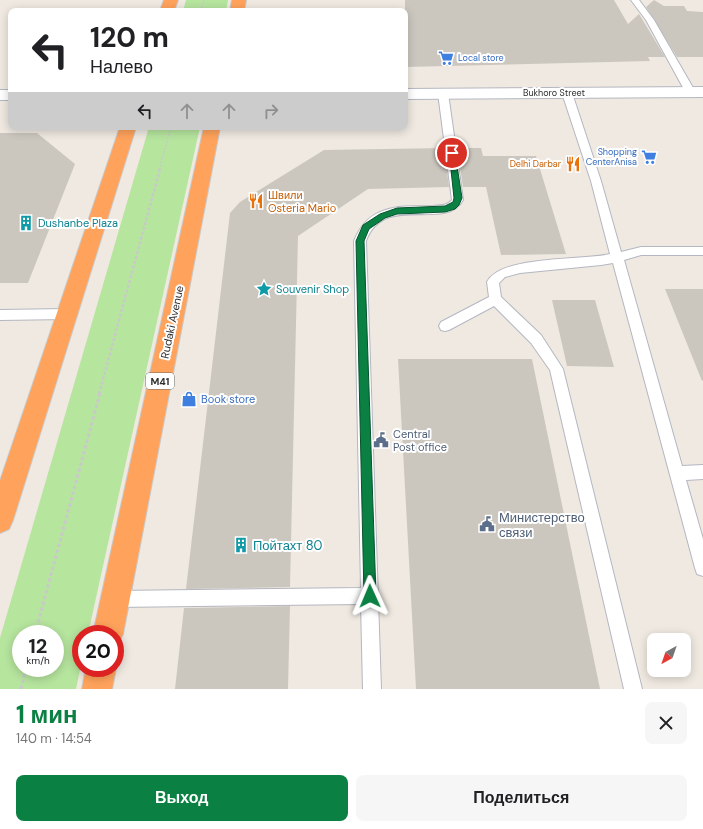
<!DOCTYPE html>
<html lang="ru">
<head>
<meta charset="utf-8">
<style>
	body { margin:0; font-family:"DM Sans",sans-serif; background:#f6f6f6; color:#202124; height:100vh; display:flex; flex-direction:column; font-size:15px; white-space:nowrap }
	* { box-sizing:border-box; margin:0 }
	p { font-size:13px; color:#757577 }
	.icon { flex:none; width:22px; height:22px; fill:none; stroke:currentColor; stroke-width:2; stroke-linecap:round; stroke-linejoin:round }
	.map { position:relative; height:689px; overflow:hidden }
	.drawer { display:flex; flex-direction:column; background:#fff; flex:1 }
	.drawer>* { flex:none }
	.banner { position:absolute; left:8px; top:8px; width:400px; height:122px; border-radius:8px; box-shadow:0 2px 10px #0003; background:#fff; color:#202124; overflow:hidden }
	.needle { width:26px; rotate:220deg }
	.buttons { position:absolute; left:647px; top:633px; display:grid; gap:8px }
	.buttons a { display:grid; place-items:center; width:44px; height:44px; border-radius:8px; background:#fff; box-shadow:0 2px 10px #0003; font-size:20px }
	.speed { position:absolute; left:12px; top:625px; display:flex; gap:8px; font-size:20px; font-weight:700; text-align:center }
	.speed>* { display:grid; place-content:center; width:52px; height:52px; border-radius:50%; background:#fff; box-shadow:0 2px 10px #0003; line-height:1 }
	.speed small { font-size:10px; font-weight:400 }
	.speed .limit { border:6px solid #d22; background:#fff; color:#111 }
	.pin { position:absolute; display:grid; place-items:center; width:34px; height:34px; color:#fff; margin:-17px; border:2px solid #fff; border-radius:50%; box-shadow:0 1px 4px #0007 }
	.me { position:absolute; width:44px; margin:-22px; rotate:359deg; stroke-linejoin:round; filter:drop-shadow(0 0 3px #0008) }
	.turn { display:flex; align-items:center; gap:14px; height:84px; padding:0 16px; font-size:18px }
	.turn .icon { width:52px; height:52px; stroke-width:2.5 }
	.turn b { display:block; font-size:28px; line-height:34px }
	.lanes { display:flex; align-items:center; height:38px; padding:0 16px; background:#0003; justify-content:center; gap:20px; direction:ltr }
	.lanes .off { opacity:.35 }
	.round { display:grid; place-items:center; flex:none; width:42px; height:42px; border-radius:8px; background:#f6f6f6 }
	.head { display:flex; align-items:center; justify-content:space-between; height:68px; padding:0 16px }
	h1 { font-size:24px; font-weight:800; line-height:30px; color:#0b8043 }
	.action { display:flex; gap:8px; margin-top:auto; padding:8px 16px }
	.action a { flex:1; height:46px; border-radius:8px; background:#0b8043; color:#fff; font-size:16px; font-weight:800; line-height:46px; text-align:center }
	.action a+a { background:#f6f6f6; color:#202124 }
	.map>svg:first-child { display:block }
	.green { fill:#b6e59e; fill-rule:evenodd }
	.building { fill:#cbc7bf }
	.lines { fill:none; stroke-linecap:round; stroke-linejoin:round }
	.lane-casing { stroke:#b4b7c1; stroke-width:2 }
	.secondary-casing { stroke:#b4b7c1; stroke-width:2 }
	.highway-casing { stroke:#c9c9c9; stroke-width:2 }
	.path-far2 { stroke:#c9c9c9; stroke-width:1.5; stroke-dasharray:2 1.5; stroke-linecap:butt }
	.path-far1 { stroke:#c9c9c9; stroke-width:2.5; stroke-dasharray:3 2; stroke-linecap:butt }
	.path { stroke:#c9c9c9; stroke-width:3; stroke-dasharray:3.5 2.5; stroke-linecap:butt }
	.lane { fill:#fff; fill-rule:evenodd }
	.secondary { fill:#fff; fill-rule:evenodd }
	.highway { fill:#ffa35c; fill-rule:evenodd }
	.route { fill:#0b8043; stroke:#07532c }
	.labels { text-anchor:middle; dominant-baseline:central; stroke-width:4; stroke-linejoin:round; paint-order:stroke }
	.far-shop-label { font-size:9px; fill:#366cbe; stroke:#fff; text-anchor:start }
	.far-street-label { font-size:9px; fill:#2e2e2e; stroke:#fff }
	.far-food-label { font-size:9px; fill:#c56008; stroke:#fff; text-anchor:end }
	.shield { fill:#fff; stroke:#6d6d6d; stroke-width:1 }
	.shield-label { font-size:10px; font-weight:bold; fill:#2e2e2e }
	.food-label { font-size:11px; fill:#c56008; stroke:#fff; text-anchor:start }
	.culture-label { font-size:11px; fill:#0d838f; stroke:#fff; text-anchor:start }
	.street-label { font-size:11px; fill:#2e2e2e; stroke:#fff }
	.shop-label { font-size:11px; fill:#366cbe; stroke:#fff; text-anchor:start }
	.service-label { font-size:11px; fill:#4e5e75; stroke:#fff; text-anchor:start }
	.near-service-label { font-size:13px; fill:#4e5e75; stroke:#fff; text-anchor:start }
	.near-culture-label { font-size:13px; fill:#0d838f; stroke:#fff; text-anchor:start }
</style>
</head>
<body>
<div class="map">
<svg width="703" height="689" viewBox="0 0 703 689">
	<rect width="100%" height="100%" fill="#efe9e1"/>
	<path class="green" d="M186 0H228L226 11H183Z
		M149 127H200L88 634H81V665L76 689H0V638ZM21 634H55V668H21Z"/>
	<path class="building" d="M405 0H614L628 24 639 14 665 57H648L650 61 405 67Z
		M654 0 664 6H684L687 11 703 12V57H677L646 7Z
		M0 133H37L75 164 28 283H0Z
		M444 148 449 187 368 189 298 236 290 587 186 589 230 213 240 202 324 150Z
		M457 148H481L483 156H536L566 254 501 255 486 187H463Z
		M665 289H703V380L702 381Z
		M552 300H595L614 367 567 366Z
		M398 359H532L600 689H416Z
		M290 606 288 689H175L184 608Z"/>
	<g class="lines">
		<g class="lane-casing">
			<path id="lane" d="M631 0H639L654 20 696 93 694 95H688L686 93 646 20Z
				M443 90 448 93 463 200C446 232 384 192 366 241L381 689H363L361 604 115 607 109 605 107 599 109 593 115 591 361 588 354 241C368 206 395 206 429 206 437 205 446 207 452 200L438 93Z
				M567 90 572 93 601 181 621 252 641 247H703V255H641L624 260 682 466 703 465V479L686 480 703 539V576L697 574 695 568 613 263 601 265 520 273 505 277 499 283 501 297 541 335 563 369 642 689H624L550 370 531 343 494 306 449 330 445 331 441 330 439 326 441 322 489 297 487 282C501 255 581 261 610 254L591 181 562 93Z
				M68 309 72 310 74 314 72 318 68 319 0 320V310Z"/>
		</g>
		<g class="secondary-casing">
			<path id="secondary" d="M703 87V97L405 99V89Z
				M0 90H11V100H0Z"/>
		</g>
		<g class="highway-casing">
			<path id="highway" d="M164 0H178L174 11H160Z
				M232 0H246L244 11H230Z
				M120 127H136L13 520 9 529 0 533V481Z
				M204 127H220L123 634 118 644 115 646V634H93Z
				M115 665 116 668 112 689H82L86 668H115Z"/>
		</g>
		<path class="path-far2" d="M201 11 204 0
			M159 170 171 127"/>
		<path class="path-far1" d="M99 394 160 169"/>
		<path class="path" d="M35 634 100 393
			M21 689 26 668"/>
		<use href="#lane" class="lane"/>
		<use href="#secondary" class="secondary"/>
		<use href="#highway" class="highway"/>
	</g>
	<path class="route" d="M449 151 455 153 462 198 459 205 455 209 445 212 397 214 385 218 369 229 364 241 376 596 374 600 370 602 366 600 364 596 356 241 363 225 380 214 397 208 445 206 453 202 454 198Z"/>
	<defs>
		<g id="supermarket-bare" transform="scale(1.2)"><path d="M-6-5.5h2.5l.6 2H6L4.5 2H-2.5L-4.4-4H-6ZM-1.5 3.2a1.3 1.3 0 1 0 .1 0ZM3 3.2a1.3 1.3 0 1 0 .1 0Z" fill="#3f7fe0" stroke="#fff" stroke-width="2.5" paint-order="stroke"/></g>
		<g id="restaurant-bare" transform="scale(1.2)"><path d="M-5-6h1v4h1v-4h1v4h1v-4h1v5L-1.5 .5V6h-2V.5L-5-1ZM5-6V6H3V1.5H1.5Q1.5-4 5-6Z" fill="#e8710a" stroke="#fff" stroke-width="2.5" paint-order="stroke"/></g>
		<g id="building-bare" transform="scale(1.2)"><path d="M-4-6H4V6H1V3H-1V6H-4ZM-2.5-4.3h1.7v1.8h-1.7ZM.8-4.3h1.7v1.8H.8ZM-2.5-1h1.7V.8h-1.7ZM.8-1h1.7V.8H.8Z" fill="#0f9aa8" stroke="#fff" stroke-width="2.5" paint-order="stroke"/></g>
		<g id="sight-bare" transform="scale(1.2)"><path d="M0-6L1.8-2.2L6-1.7L2.9 1.2L3.7 5.4L0 3.3L-3.7 5.4L-2.9 1.2L-6-1.7L-1.8-2.2Z" fill="#0f9aa8" stroke="#fff" stroke-width="2.5" paint-order="stroke"/></g>
		<g id="shop-bare" transform="scale(1.2)"><path d="M-5-2.5h2.3a2.7 3.5 0 0 1 5.4 0H5L5.5 6h-11ZM-1.5-2.5h3a1.5 2.3 0 0 0-3 0Z" fill="#3f7fe0" stroke="#fff" stroke-width="2.5" paint-order="stroke"/></g>
		<g id="civic-bare" transform="scale(1.2)"><path d="M-.6-6.5H3V-4.5H.6V-3L4-1V1h2V6H-6V1h2V-1L-.6-3ZM-1.2 2.5V6h2.4V2.5Z" fill="#5c6f8a" stroke="#fff" stroke-width="2.5" paint-order="stroke"/></g>
	</defs>
	<g fill-rule="evenodd">
		<use href="#supermarket-bare" x="446" y="58"/>
		<use href="#supermarket-bare" x="649" y="157"/>
		<use href="#restaurant-bare" x="573" y="164"/>
		<use href="#restaurant-bare" x="256" y="201"/>
		<use href="#building-bare" x="26" y="223"/>
		<use href="#sight-bare" x="264" y="289"/>
		<use href="#shop-bare" x="189" y="399"/>
		<use href="#civic-bare" x="381" y="440"/>
		<use href="#civic-bare" x="487" y="524"/>
		<use href="#building-bare" x="241" y="545"/>
	</g>
	<g class="labels">
		<g class="far-shop-label">
			<text x="458" y="58">Local store</text>
			<text x="637" y="152" text-anchor="end">Shopping<tspan x="637" dy="10">CenterAnisa</tspan></text>
		</g>
		<g class="far-street-label">
			<text x="554" y="93">Bukhoro Street</text>
		</g>
		<g class="far-food-label">
			<text x="561" y="164">Delhi Darbar</text>
		</g>
		<rect class="shield" x="146" y="373" width="28" height="16" rx="3"/>
		<g class="shield-label">
			<text x="160" y="381">M41</text>
		</g>
		<g class="food-label">
			<text x="268" y="195">Швили<tspan x="268" dy="13">Osteria Mario</tspan></text>
		</g>
		<g class="culture-label">
			<text x="38" y="223">Dushanbe Plaza</text>
			<text x="276" y="289">Souvenir Shop</text>
		</g>
		<g class="street-label">
			<text transform="translate(172 322) rotate(-78)">Rudaki Avenue</text>
		</g>
		<g class="shop-label">
			<text x="201" y="399">Book store</text>
		</g>
		<g class="service-label">
			<text x="393" y="434">Central<tspan x="393" dy="13">Post office</tspan></text>
		</g>
		<g class="near-service-label">
			<text x="499" y="517">Министерство<tspan x="499" dy="15">связи</tspan></text>
		</g>
		<g class="near-culture-label">
			<text x="253" y="545">Пойтахт 80</text>
		</g>
	</g>
</svg>
<div class="buttons">
<a><svg class="needle" viewBox="-14 -14 28 28"><path d="M0-13l5 13h-10z" fill="#e53935"/><path d="M0 13l5-13h-10z" fill="#757577"/></svg></a>
</div>
<div class="speed"><div>12<small>km/h</small></div><div class="limit">20</div></div>
<div class="pin" style="left:452px;top:153px;background:#d93025"><svg class="icon" aria-label="arrive" viewBox="0 0 24 24"><path d="M6 21V4h12l-3 4 3 4H6"/></svg></div>
<svg class="me" style="left:370px;top:596px" viewBox="-20 -20 40 40"><path d="M0-17L14 15 0 8-14 15z" fill="#0b8043" stroke="#fff" stroke-width="4"/></svg>
<div class="banner">
<div class="turn"><svg class="icon" aria-label="left" viewBox="0 0 24 24"><path d="M17 20v-9H6M10 6l-5 5 5 5"/></svg><div><b>120 m</b>Налево</div></div>
<div class="lanes"><svg class="icon" aria-label="left" viewBox="0 0 24 24"><path d="M17 20v-9H6M10 6l-5 5 5 5"/></svg><svg class="icon off" aria-label="ahead" viewBox="0 0 24 24"><path d="M12 20V5M6 11l6-6 6 6"/></svg><svg class="icon off" aria-label="ahead" viewBox="0 0 24 24"><path d="M12 20V5M6 11l6-6 6 6"/></svg><svg class="icon off" aria-label="right" viewBox="0 0 24 24"><path d="M7 20v-9h11M14 6l5 5-5 5"/></svg></div>
</div>
</div>
<section class="drawer">
<div class="head"><div><h1>1 мин</h1><p>140 m · 14:54</p></div><a class="round"><svg class="icon" aria-label="close" viewBox="0 0 24 24"><path d="M6 6l12 12M18 6L6 18"/></svg></a></div>
<div class="action"><a>Выход</a><a>Поделиться</a></div>
</section>
</body>
</html>
